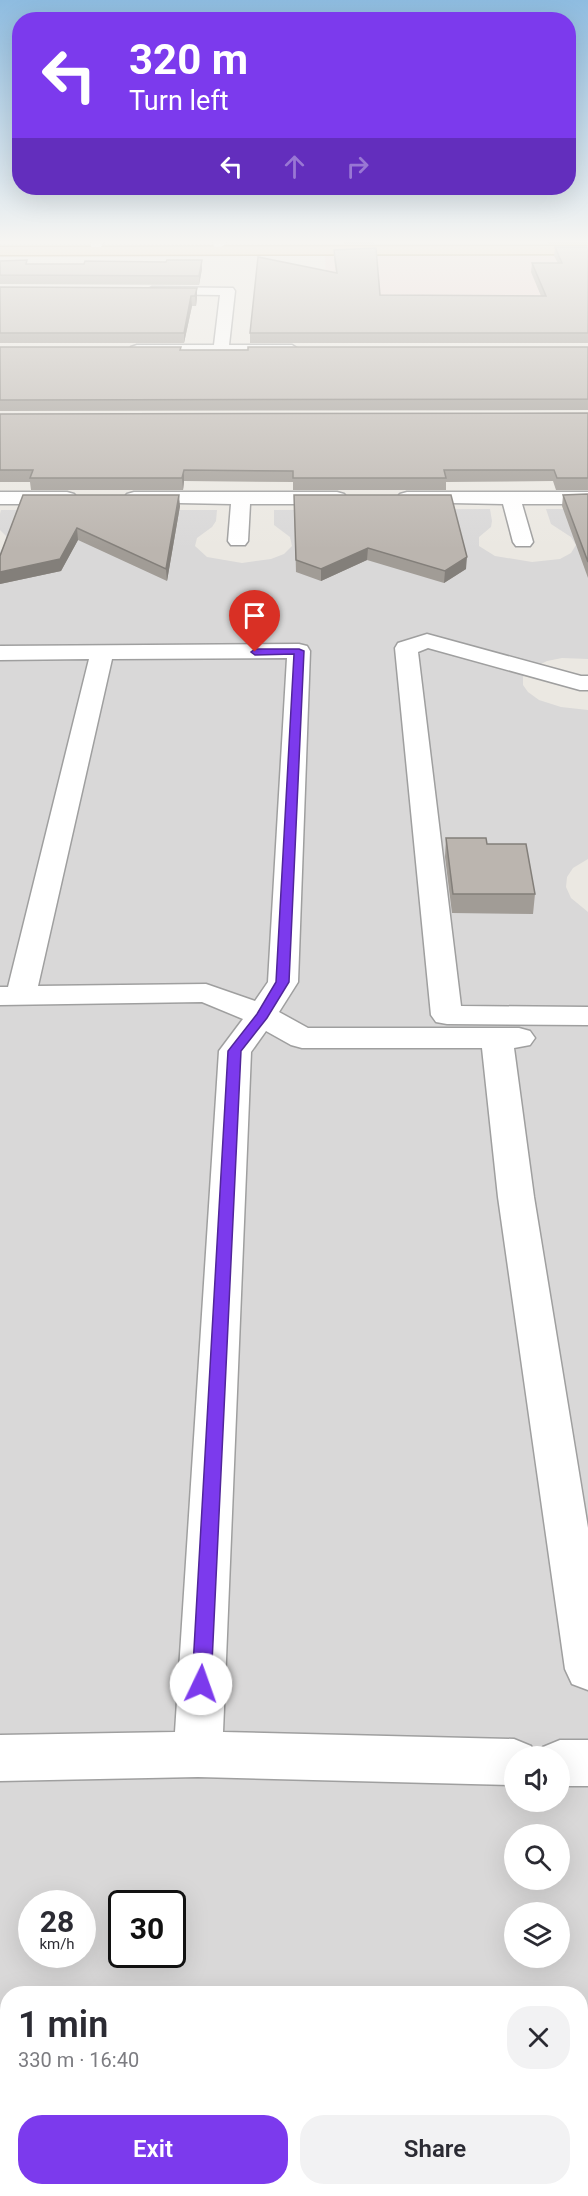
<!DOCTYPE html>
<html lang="en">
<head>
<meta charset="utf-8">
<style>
	body { margin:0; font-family:Roboto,sans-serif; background:#f2f2f3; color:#2b2b33; height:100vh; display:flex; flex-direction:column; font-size:22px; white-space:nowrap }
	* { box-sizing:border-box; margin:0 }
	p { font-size:20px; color:#7c7c81 }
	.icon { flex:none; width:33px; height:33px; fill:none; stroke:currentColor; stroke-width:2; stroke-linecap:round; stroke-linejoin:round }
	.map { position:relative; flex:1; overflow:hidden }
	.panel { position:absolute; left:0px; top:1986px; width:588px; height:210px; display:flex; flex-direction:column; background:#fff; border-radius:24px 24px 0 0; box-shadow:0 6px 24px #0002 }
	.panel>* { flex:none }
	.hud { position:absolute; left:12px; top:12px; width:564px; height:183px; border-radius:24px; box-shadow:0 6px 24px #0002; background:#7c3aed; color:#fff; overflow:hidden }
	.buttons { position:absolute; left:504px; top:1746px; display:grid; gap:12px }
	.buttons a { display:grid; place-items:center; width:66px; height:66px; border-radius:50%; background:#fff; box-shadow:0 6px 24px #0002; font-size:30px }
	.speed { position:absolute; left:18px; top:1890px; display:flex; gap:12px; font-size:30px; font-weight:700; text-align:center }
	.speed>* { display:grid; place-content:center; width:78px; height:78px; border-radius:50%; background:#fff; box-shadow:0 6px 24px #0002; line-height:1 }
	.speed small { font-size:15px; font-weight:400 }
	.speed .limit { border:3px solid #111; border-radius:9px; background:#fff; color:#111 }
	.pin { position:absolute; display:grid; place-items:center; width:51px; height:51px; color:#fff; margin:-62px -26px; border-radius:50% 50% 50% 0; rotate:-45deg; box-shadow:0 0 6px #0007 }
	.pin .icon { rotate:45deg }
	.me { position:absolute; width:66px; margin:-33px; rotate:3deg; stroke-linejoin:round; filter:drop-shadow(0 0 4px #0008) }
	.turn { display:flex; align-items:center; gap:21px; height:126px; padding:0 18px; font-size:27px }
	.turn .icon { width:78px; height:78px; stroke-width:2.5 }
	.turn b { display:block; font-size:42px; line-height:51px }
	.lanes { display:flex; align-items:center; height:57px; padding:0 18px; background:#0003; justify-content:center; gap:30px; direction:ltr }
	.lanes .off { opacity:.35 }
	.round { display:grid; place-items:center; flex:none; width:63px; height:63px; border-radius:24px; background:#f2f2f3 }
	.headline { display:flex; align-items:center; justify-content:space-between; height:102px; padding:0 18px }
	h1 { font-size:36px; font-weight:600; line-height:45px }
	.cta { display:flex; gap:12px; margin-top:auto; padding:12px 18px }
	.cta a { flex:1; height:69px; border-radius:24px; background:#7c3aed; color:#fff; font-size:24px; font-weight:600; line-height:69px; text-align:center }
	.cta a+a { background:#f2f2f3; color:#2b2b33 }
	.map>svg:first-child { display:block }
	.residential { fill:#d9d8d8; fill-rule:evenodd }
	.commercial { fill:#ebd4d2 }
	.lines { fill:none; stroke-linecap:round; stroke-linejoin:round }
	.minor-casing { stroke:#9f9f9f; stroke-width:3 }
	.tertiary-casing { stroke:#9f9f9f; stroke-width:3 }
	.primary-casing { stroke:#816011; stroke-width:3 }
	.minor { fill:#fff; fill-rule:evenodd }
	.tertiary { fill:#fff; fill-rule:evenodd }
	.primary { fill:#f0d1a2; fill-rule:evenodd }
	.wall { fill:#a19c96 }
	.shaded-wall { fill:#837f7a }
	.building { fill:#bbb5af; stroke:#837f7a; stroke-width:1.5 }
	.route { fill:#7c3aed; stroke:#51269a; stroke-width:1.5 }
</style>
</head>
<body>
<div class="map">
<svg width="588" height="2196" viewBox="0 0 588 2196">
	<rect width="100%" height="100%" fill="#ebe8e2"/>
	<path class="residential" d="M490 509 492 521 491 527 479 537V546L495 556 532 562 560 559 571 553 576 545 571 537 551 524 546 509H588V659L562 658 547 661 527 671 523 677V685L528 692 539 700 561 707 588 710V859L573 868 567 877 566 887 571 898 588 912V2044H581L580 1994H8L7 2055H0V552L8 538 0 530V514L1 510H217L216 521 212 527 197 538 195 546 207 557 242 563 271 559 284 554 292 546 290 537 274 525V510ZM514 1756H560V1802H514ZM514 1834H560V1880H514ZM32 1904H82V1954H32ZM122 1904H172V1954H122ZM514 1912H560V1958H514Z"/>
	<path class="commercial" d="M325 256H588V318L327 319Z"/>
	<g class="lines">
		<g class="minor-casing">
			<path id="minor" d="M91 242H104L101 247H91Z
				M213 242H225L226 244 219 248 214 247Z
				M152 287 233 288 235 291 229 345H292L300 350 292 355 131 353 129 350 131 347 137 345H214L220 295 147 294 145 291Z
				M0 492H67L74 494 77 498 74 502 67 504H0Z
				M134 492H337L344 494 347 498 344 502 337 504H250L248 541 245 545H231L228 541 231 504 127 502 124 498 127 494Z
				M407 492H588V504H522L533 542 530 546H516L513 542 503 504 400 502 397 498 400 494Z
				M427 634 581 676H588V690H580L428 648 418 652 461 1006 588 1007V1025L447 1024 436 1022 431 1015 395 648 398 643Z
				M299 644 307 646 310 651 298 982 279 1012 308 1028H519L530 1031 535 1038 530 1045 514 1048 534 1197 588 1528V1690L572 1684 565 1669 498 1197 482 1048H302L291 1045 266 1031 251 1052 223 1732 514 1739 531 1746 536 1756H514V1785L198 1777 0 1781V1735L175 1732 219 1051 243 1019 202 1002 0 1005V987H8L89 659 0 660V646ZM287 658 268 982 255 1001 206 984 38 986 112 659Z
				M560 1740H588V1786H560V1756H539L543 1747Z"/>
		</g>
		<g class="tertiary-casing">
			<path id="tertiary" d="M0 2114H8V2172H0Z
				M580 2118H588V2176H580Z"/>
		</g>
		<g class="primary-casing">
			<path id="primary" d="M588 246V254L0 255V247Z"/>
		</g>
		<use href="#minor" class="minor"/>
		<use href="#tertiary" class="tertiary"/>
		<use href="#primary" class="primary"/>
	</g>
	<path class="wall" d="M343 242H374V244H344Z
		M548 242H588V244H549Z
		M555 247H588V343H250V333L336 273 334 259V250L380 295 541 296 531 272 532 263H558L554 256Z
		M202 260V269L199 285 0 284V261L27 264H84L166 262Z
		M0 287 197 288V297L196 306H192L184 343H0Z
		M0 347 181 350 588 347V410L0 411Z
		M588 413V490H556L553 481 446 482V490H293V482L184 481 183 490H31L30 482H0V414Z
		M588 494V578L562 506 563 495Z
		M23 495 180 506 167 581 78 540 61 571 0 584V556Z
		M294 495 466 569 444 583 367 560 321 581 296 572Z
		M446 838 487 844 535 894 533 914 452 913 445 857Z"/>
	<path class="shaded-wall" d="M202 260V269L199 285V276Z
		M197 288V297L196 306 195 296Z
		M191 296 192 306 184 343V333Z
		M184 470V481L183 490 182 478Z
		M179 495 180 506 167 581 166 569Z
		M77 528 78 540 61 571 0 584V572Z
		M368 548 367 560 321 581V569Z
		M467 557 466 569 444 583 445 571Z"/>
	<path class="building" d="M555 247H588V333H250L258 257 337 273 334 250 376 248 380 295 546 296 532 263H562Z
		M27 260 26 264H84L85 261 166 262 167 260H202L199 276 0 275V261Z
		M0 287 197 288 195 296H191L184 333H0Z
		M0 347H181L180 350H248V347H588V399L0 400Z
		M588 413V478H557L554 470H444L446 478H293V471L184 470 182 478H30L33 470H0V414Z
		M588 494V562L563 495Z
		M23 495H179L166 569 77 528 60 559 0 572V556Z
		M294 495H451L467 557 445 571 368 548 321 569 296 560Z
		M446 838H486L487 844H526L535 894H453Z"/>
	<linearGradient id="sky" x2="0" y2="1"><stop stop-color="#8ebce0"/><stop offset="0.44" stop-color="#f6f5f2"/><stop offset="1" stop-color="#f6f5f2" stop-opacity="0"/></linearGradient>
	<rect width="588" height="549" fill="url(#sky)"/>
	<path class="route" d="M299 649 304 651 289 982 267 1018 241 1051 211 1684 208 1690 201 1693 194 1690 192 1684 228 1051 257 1014 276 982 294 654 255 655 251 652 255 649Z"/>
</svg>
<div class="buttons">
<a><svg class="icon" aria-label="sound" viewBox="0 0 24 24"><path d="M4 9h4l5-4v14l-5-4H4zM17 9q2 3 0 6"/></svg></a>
<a><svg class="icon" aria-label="search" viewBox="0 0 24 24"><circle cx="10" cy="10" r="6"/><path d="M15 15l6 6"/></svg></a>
<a><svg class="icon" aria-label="layers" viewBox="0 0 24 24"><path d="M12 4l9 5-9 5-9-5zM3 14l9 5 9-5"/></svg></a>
</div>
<div class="speed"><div>28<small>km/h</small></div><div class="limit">30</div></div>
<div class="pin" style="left:255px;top:652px;background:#d93025"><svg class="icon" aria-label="arrive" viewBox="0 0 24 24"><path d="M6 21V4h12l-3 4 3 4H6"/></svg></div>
<svg class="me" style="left:201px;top:1684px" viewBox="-20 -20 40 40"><circle r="19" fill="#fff"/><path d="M0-13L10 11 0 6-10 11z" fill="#7c3aed"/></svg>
<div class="hud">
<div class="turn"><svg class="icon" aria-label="left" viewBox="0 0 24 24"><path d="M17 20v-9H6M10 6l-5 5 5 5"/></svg><div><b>320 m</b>Turn left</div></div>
<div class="lanes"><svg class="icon" aria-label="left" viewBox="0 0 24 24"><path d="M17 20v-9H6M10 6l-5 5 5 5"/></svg><svg class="icon off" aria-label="ahead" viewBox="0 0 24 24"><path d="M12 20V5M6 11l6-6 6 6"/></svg><svg class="icon off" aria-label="right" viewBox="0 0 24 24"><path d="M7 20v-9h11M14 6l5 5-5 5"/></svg></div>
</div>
<section class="panel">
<div class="headline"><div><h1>1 min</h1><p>330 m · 16:40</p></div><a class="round"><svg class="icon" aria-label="close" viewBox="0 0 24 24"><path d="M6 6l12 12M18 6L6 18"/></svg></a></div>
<div class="cta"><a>Exit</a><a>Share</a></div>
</section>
</div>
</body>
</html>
